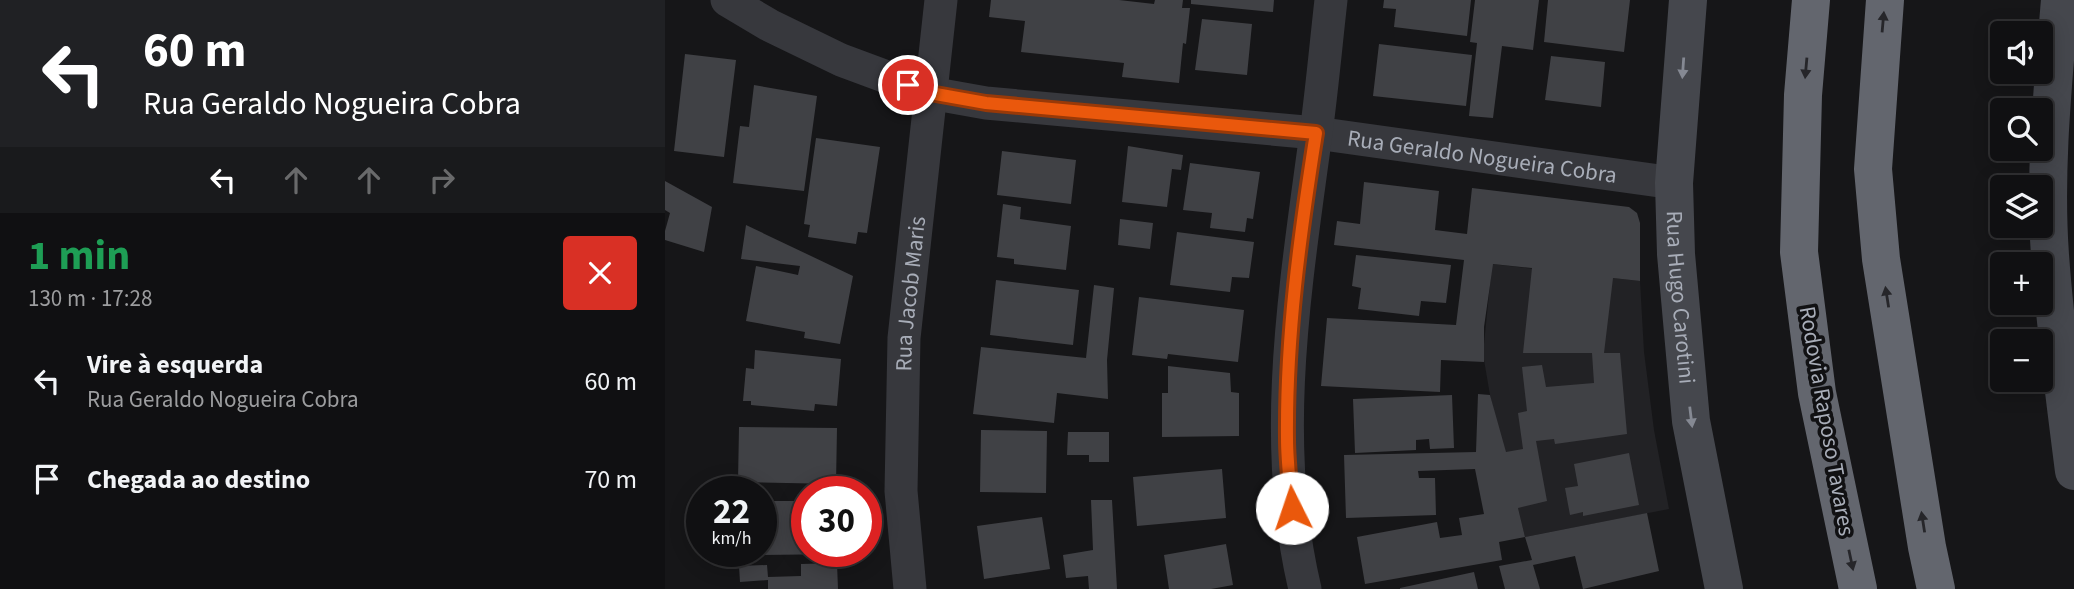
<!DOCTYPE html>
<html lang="pt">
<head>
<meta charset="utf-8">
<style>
	body { margin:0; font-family:"Source Sans 3",sans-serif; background:#1e1e20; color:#f1f3f6; height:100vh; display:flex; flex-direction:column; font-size:26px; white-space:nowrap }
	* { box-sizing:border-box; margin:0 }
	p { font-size:23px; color:#9c9d9f }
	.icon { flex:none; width:38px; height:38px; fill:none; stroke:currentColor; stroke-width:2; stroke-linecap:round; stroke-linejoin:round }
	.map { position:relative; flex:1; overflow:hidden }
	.sheet { display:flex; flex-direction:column; background:#101012; width:665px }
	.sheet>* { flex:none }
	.hud { background:#202124; color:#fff; overflow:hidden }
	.buttons { position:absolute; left:1325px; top:21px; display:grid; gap:14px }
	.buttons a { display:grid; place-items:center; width:63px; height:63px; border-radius:7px; background:#101012; box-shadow:0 4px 18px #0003,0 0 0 2px #303032; font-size:35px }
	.speed { position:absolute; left:21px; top:476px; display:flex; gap:14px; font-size:35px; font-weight:700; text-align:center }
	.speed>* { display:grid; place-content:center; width:91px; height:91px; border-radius:50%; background:#101012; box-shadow:0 4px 18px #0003,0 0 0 2px #303032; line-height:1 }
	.speed small { font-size:18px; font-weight:400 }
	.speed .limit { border:10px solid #d22; background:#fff; color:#111 }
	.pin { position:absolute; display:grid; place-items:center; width:60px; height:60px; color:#fff; margin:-30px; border:4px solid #fff; border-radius:50%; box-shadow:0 2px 7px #0007 }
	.me { position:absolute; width:77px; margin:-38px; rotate:356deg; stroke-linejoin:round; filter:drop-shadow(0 0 5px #0008) }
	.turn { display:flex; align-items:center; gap:24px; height:147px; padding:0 28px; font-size:32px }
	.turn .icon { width:91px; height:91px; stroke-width:2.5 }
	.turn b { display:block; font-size:49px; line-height:60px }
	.lanes { display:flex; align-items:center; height:66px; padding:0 28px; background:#0003; justify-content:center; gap:35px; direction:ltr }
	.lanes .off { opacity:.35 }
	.round { display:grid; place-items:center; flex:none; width:74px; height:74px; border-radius:7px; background:#1e1e20 }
	.head { display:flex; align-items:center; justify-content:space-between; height:119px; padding:0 28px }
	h1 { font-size:42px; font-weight:700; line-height:52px; color:#1e9e55 }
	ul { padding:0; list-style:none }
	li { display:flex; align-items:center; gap:21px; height:98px; padding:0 28px }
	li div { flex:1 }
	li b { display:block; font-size:26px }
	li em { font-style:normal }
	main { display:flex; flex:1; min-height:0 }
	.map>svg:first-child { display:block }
	.built { fill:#222225 }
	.building { fill:#404145 }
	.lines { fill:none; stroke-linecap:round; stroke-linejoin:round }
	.minor { stroke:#37383d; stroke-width:33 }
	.secondary { stroke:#45474d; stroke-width:38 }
	.motorway { stroke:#63666e; stroke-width:38 }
	.oneway { fill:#26262a }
	.oneway2 { fill:#858993 }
	.route-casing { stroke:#983908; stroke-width:18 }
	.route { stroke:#ea580c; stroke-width:12 }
	.labels { text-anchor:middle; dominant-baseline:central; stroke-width:7; stroke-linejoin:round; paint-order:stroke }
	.street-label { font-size:23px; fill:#a8adb8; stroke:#111113 }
</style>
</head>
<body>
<main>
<section class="sheet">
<div class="hud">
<div class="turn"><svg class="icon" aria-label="left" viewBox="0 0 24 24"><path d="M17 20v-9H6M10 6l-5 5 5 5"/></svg><div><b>60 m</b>Rua Geraldo Nogueira Cobra</div></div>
<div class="lanes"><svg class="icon" aria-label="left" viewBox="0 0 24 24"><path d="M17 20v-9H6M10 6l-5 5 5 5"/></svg><svg class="icon off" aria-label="ahead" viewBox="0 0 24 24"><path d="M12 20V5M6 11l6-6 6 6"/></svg><svg class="icon off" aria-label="ahead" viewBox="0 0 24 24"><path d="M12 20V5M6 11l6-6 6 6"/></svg><svg class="icon off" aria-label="right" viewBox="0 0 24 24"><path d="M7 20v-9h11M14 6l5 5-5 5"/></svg></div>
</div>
<div class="head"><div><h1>1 min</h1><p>130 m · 17:28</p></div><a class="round" style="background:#d93025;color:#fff"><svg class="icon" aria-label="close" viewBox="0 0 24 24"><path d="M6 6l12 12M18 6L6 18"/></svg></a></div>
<ul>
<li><svg class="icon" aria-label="left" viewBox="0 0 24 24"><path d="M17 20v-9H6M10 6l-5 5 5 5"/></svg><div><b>Vire à esquerda</b><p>Rua Geraldo Nogueira Cobra</p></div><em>60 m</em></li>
<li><svg class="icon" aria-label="arrive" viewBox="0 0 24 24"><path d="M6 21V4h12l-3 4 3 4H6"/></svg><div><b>Chegada ao destino</b></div><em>70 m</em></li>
</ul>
</section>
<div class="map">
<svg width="1409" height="589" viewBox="0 0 1409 589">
	<rect width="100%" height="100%" fill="#161618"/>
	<path class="built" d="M827 264 975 281 979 352 989 430 1004 509 860 537 825 395 818 354Z"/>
	<path class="building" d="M326 0H454L489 4 490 0H518L517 8H525L521 44 518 43 514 83 457 77 459 63 356 52 360 21 324 17Z
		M526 0H609L608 12 526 4Z
		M719 0H806L802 36 729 27 731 9 718 8Z
		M810 0H874L868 50 837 46 828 118 804 116 812 43 805 42Z
		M883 0H965L959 52 879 42Z
		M537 19 587 24 582 75 530 70Z
		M714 44 807 55 801 106 708 96Z
		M20 54 71 60 59 157 9 151Z
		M886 56 940 62 936 107 880 100Z
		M89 85 152 96 139 191 68 183 75 126 84 127Z
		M151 138 215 147 202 233 193 232 191 244 143 237 145 225 139 224Z
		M463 146 518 155 516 170 507 169 502 207 457 202Z
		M337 151 411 160 406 204 332 195Z
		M525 163 595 172 588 219 582 218 580 232 545 228 547 213 518 210Z
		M0 181 47 207 39 252 0 240V231L5 213 0 210Z
		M699 182 774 191 770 230 802 234 807 188 964 207 972 213 975 223V281L948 278 939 353H955L962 434 890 444 889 439 871 441 882 501 853 508 860 537 834 542 837 560 700 584 692 537 772 522 775 538 797 535 794 518 819 514 810 469 753 471 754 478H770L771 515 681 518 679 455 811 452 813 394 825 395 841 452 858 449 853 413 862 411 857 367 877 365 881 387 929 383 927 353H858L867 268 828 264 819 327V362L776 360 775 392 656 386 662 318 791 325 799 260 669 245 672 221 695 224Z
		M338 204 356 207 355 219 406 226 401 270 349 264V259L332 257Z
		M455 219 488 223 485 249 453 245Z
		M81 225 188 276 175 344 139 338 140 332 81 321 91 266 133 275 135 266 76 259Z
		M512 232 589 242 584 278 567 277 565 292 505 285Z
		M691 255 786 265 781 303 756 301 754 316 693 309 696 288 687 286Z
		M331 280 414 290 408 345 325 335Z
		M429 285 449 288 442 360 443 399 392 393 389 423 308 414 316 347 421 358Z
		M474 297 579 310 573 362 503 354 502 359 467 355Z
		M90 350 176 359 172 406 150 404 149 411 86 405V401H78L81 368 89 369Z
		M503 366 565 373 566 392 574 393V436L497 437V393H503Z
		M787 395 789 448 765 449 764 439 751 440V450L690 453 688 399Z
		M74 427 172 428 171 484 73 482Z
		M316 430 382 431 381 493 315 492Z
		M403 432H444V462H424V455H402Z
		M964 453 974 505 918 516V512L905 515 900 488 913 486 909 464Z
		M557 469 561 518 472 526 468 477Z
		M426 500H447L452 589H424L423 576 401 578 398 555 428 550Z
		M107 501H142V551H178V554L97 555V520H107Z
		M982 513 994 571 918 589 910 556 868 565 875 589H840L834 566 867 560 860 537Z
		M377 517 385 569 319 579 312 526Z
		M561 544 568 585 546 589H504L499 555Z
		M172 563 173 589H103V580L75 582 74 566 102 565 103 577 136 576V564Z
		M809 572 813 589H735V588Z"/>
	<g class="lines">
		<g class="minor">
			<path id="s1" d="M62 0 104 25 176 60 265 93 321 103 651 133 1009 183"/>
			<path id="s2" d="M245 589 236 491 239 338 276 0"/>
			<path d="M640 589C604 439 631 283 651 133 657 89 661 44 666 0"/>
		</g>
		<g class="secondary">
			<path id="s3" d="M1023 0 1009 183 1011 254 1026 421 1059 589"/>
			<path d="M1395 0C1388 84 1379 171 1385 255 1390 327 1400 399 1409 471"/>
		</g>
		<path class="motorway" d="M1146 0 1138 95 1134 252 1152 393 1193 589
			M1220 0 1208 169 1216 259 1262 547 1271 589"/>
	</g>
	<defs><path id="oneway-solid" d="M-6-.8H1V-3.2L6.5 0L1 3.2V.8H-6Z" transform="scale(1.75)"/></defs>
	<g class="oneway">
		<use href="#oneway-solid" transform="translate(1218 22) rotate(-85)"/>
		<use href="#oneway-solid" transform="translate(1141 68) rotate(95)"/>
		<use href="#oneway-solid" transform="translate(1222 297) rotate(-99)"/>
		<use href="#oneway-solid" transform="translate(1258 522) rotate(-99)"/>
		<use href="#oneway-solid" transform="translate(1186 560) rotate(78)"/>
	</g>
	<g class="oneway2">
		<use href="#oneway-solid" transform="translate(1018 68) rotate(94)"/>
		<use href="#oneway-solid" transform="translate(1026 417) rotate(83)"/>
	</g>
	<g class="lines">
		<g class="route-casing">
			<path id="route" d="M243 85 265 93 321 103 651 133C635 234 621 336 622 438 622 461 625 485 627 508"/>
		</g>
		<use href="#route" class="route"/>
	</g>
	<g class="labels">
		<g class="street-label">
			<text stroke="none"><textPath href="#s1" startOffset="780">Rua Geraldo Nogueira Cobra</textPath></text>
			<text stroke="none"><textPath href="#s2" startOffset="296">Rua Jacob Maris</textPath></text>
			<text stroke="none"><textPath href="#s3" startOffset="298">Rua Hugo Carotini</textPath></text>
			<text transform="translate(1162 421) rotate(80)">Rodovia Raposo Tavares</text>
		</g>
	</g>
</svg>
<div class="buttons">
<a><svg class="icon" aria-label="sound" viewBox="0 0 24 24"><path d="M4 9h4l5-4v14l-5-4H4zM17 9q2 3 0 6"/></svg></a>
<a><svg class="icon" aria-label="search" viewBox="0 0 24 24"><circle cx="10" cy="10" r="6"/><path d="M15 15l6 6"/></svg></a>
<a><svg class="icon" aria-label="layers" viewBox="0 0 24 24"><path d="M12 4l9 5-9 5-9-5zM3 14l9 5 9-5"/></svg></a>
<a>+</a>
<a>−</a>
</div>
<div class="speed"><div>22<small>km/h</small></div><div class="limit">30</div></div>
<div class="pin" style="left:243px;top:85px;background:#d93025"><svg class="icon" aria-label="arrive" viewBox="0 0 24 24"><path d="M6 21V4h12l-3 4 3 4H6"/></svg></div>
<svg class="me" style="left:627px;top:508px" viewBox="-20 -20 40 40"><circle r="19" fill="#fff"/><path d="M0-13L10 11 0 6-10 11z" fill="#ea580c"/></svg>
</div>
</main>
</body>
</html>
